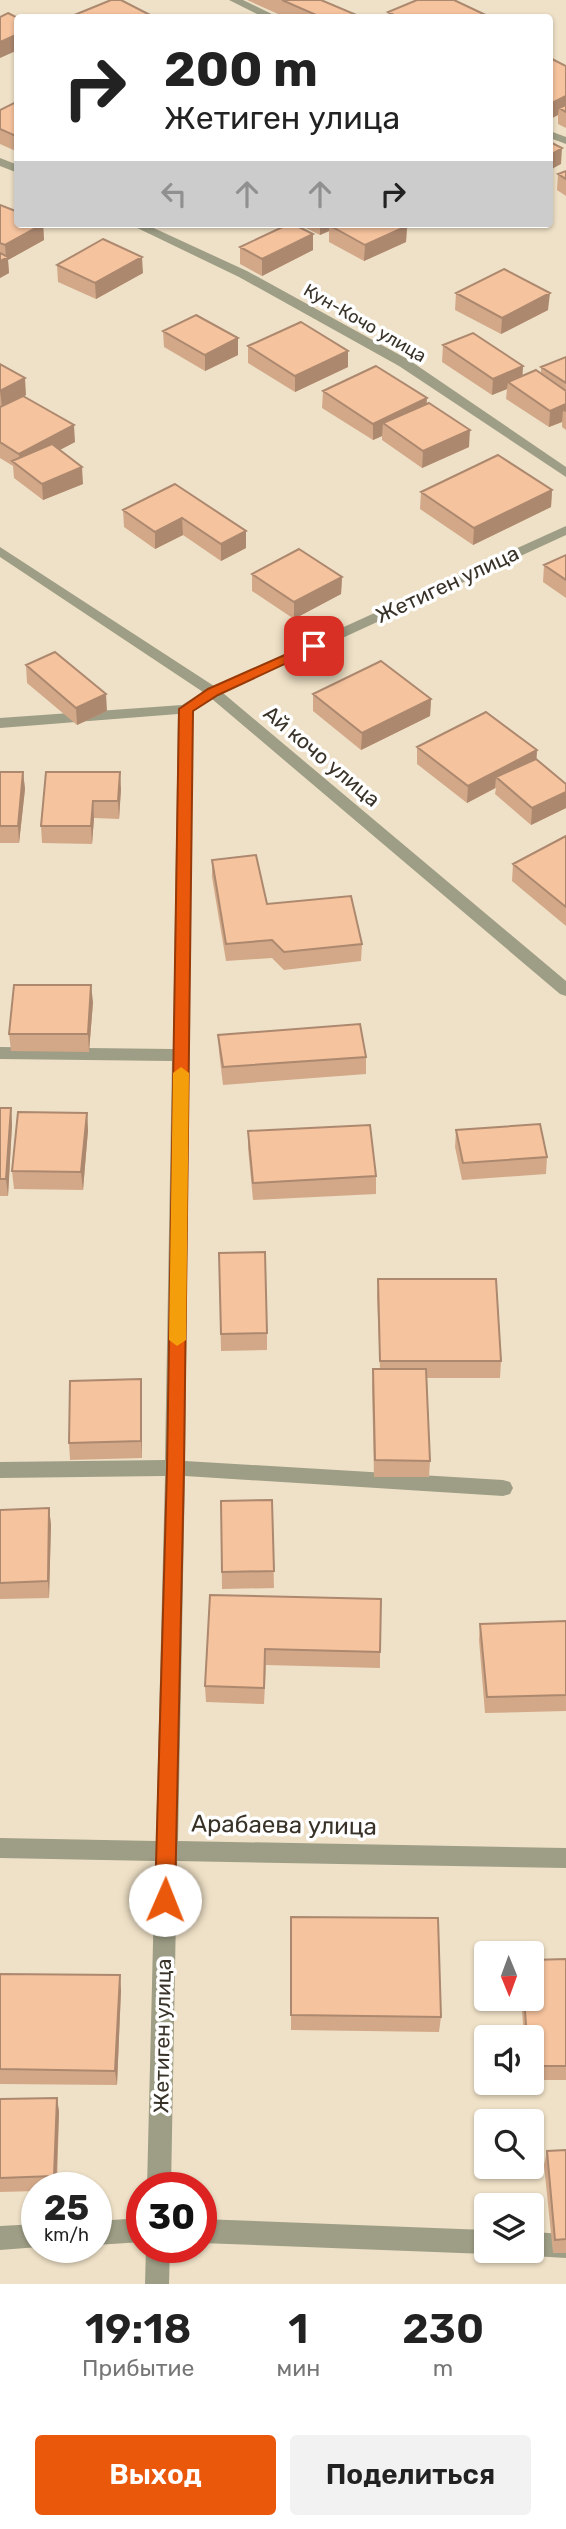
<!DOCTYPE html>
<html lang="ru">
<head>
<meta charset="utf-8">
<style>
	body { margin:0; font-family:Rubik,sans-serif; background:#f2f2f2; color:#222; height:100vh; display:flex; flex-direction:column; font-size:26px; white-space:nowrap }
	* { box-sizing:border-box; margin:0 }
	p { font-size:23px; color:#767676 }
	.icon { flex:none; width:38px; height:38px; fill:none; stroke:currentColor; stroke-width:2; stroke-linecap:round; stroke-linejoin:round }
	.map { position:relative; height:2284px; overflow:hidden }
	.drawer { display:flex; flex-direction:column; background:#fff; flex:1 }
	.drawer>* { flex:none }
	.top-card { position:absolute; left:14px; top:14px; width:539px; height:214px; border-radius:7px; box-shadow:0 2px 5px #0004; background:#fff; color:#222; overflow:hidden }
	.needle { width:46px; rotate:179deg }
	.buttons { position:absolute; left:474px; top:1941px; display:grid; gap:14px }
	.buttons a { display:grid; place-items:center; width:70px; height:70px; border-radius:7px; background:#fff; box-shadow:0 2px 5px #0004; font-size:35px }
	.speed { position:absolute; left:21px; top:2172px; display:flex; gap:14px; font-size:35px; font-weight:700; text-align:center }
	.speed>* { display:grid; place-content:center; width:91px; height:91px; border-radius:50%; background:#fff; box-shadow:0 2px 5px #0004; line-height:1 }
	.speed small { font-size:18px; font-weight:400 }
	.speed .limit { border:10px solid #d22; background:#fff; color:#111 }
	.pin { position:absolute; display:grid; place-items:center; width:60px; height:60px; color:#fff; margin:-30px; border-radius:14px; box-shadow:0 4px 10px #0006 }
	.me { position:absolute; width:77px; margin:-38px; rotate:1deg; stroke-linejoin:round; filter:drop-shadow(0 0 5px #0008) }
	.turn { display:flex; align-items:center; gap:24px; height:147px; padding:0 35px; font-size:32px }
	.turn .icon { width:91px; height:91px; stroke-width:2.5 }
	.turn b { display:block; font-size:49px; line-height:60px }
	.lanes { display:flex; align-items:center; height:66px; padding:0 35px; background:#0003; justify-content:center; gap:35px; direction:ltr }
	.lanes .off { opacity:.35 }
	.eta { display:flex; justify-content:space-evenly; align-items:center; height:119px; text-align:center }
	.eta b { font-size:42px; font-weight:600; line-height:49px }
	.action { display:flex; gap:14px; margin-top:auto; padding:14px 35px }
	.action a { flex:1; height:80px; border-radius:7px; background:#ea580c; color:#fff; font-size:28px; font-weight:600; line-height:80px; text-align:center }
	.action a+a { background:#f2f2f2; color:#222 }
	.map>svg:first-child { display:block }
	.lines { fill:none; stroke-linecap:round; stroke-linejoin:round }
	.street { fill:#9e9e86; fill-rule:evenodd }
	.wall { fill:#d3a888 }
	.shaded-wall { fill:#ac886f }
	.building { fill:#f5c39e; stroke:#ac886f; stroke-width:2 }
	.route { fill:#ea580c; stroke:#983908; stroke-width:2 }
	.slow { fill:#f59e0b }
	.labels { text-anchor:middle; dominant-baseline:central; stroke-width:7; stroke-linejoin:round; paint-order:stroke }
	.far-street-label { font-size:18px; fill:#383228; stroke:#fff }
	.street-label { font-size:21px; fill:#383228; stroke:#fff }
	.near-street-label { font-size:24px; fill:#383228; stroke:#fff }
</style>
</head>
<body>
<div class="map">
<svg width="566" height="2284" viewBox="0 0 566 2284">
	<rect width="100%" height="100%" fill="#efe1c7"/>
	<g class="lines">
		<path class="street" d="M229 0H243L280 18H265Z
			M550 131 566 137V144L550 138Z
			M0 158 18 165V173L0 166Z
			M129 224H145L247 271 409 360 566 467V477L399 366 239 277Z
			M566 526V535L223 693 566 981V996L560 994 212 699 193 711 185 1461 503 1480 510 1482 513 1488 510 1494 503 1496 185 1476 178 1841 566 1848V1868L177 1861 171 2188H147L155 1861 0 1858V1838L156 1841 165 1476 0 1478V1462L165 1460 172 1061 0 1059V1047L173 1049 178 714 0 728V718L182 705 203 692 0 557V547L214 686Z
			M142 2218V2242L96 2245V2221Z
			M201 2219 486 2230V2250H494L486 2254 201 2243Z
			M37 2224V2247H39L0 2250V2226Z
			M532 2232 566 2234V2258L532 2256 524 2252 532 2250Z
			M146 2247H170L169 2284H145Z"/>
	</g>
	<path class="wall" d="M247 0H321L359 16V18H287Z
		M388 12 492 18H388Z
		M550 61 566 66V128L558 124V115L550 119Z
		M18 101V152L0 144V110Z
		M566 171V196L557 190 558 174Z
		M0 205 43 224 44 240 8 260 9 273 0 278Z
		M298 224H404L407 226 406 242 364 261 329 242V231L320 235Z
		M313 234V250L262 276 240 264V247Z
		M57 265 143 273 96 299 58 282Z
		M456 293 548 310 501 334 455 310Z
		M163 331 238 338V355L205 371 164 347Z
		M443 345 523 366 522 376 541 374V367L566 357V430L562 427V422L549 427 506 399 507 389 492 395 442 362Z
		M248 346 348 367 295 392 248 363Z
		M0 364 26 395 24 396 75 442 60 450 83 484 43 500 14 478 13 466 0 458V407H1L0 406Z
		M323 391 427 404 469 447 422 468 382 440V436L373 440 322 408Z
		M175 484 246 548 221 561 183 535 155 549 124 527 123 510Z
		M552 490 551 507 473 545 420 509 421 492Z
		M566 555V598L543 582 544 565Z
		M252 574 342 577 341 594 294 619 252 591Z
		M26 665 107 711 77 725 27 683Z
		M313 694 431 699 430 716 361 750 313 711Z
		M417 747 537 750 536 760 566 784V808L531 825 495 794 496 788 467 803 417 764Z
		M0 772H23L25 789 19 843H0Z
		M46 772 121 789 119 819 94 818 92 844 42 843 41 826Z
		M566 836V926L512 881 513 864Z
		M212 860 267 904 362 944 361 961 284 970 272 958 226 961 212 877Z
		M93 1002 89 1052 11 1051 9 1034Z
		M218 1035 366 1057V1074L223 1085 219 1052Z
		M0 1108H11L12 1125 8 1196H0Z
		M87 1113 88 1130 83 1190 14 1189 12 1171Z
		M456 1130 547 1157 546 1174 462 1180 455 1147Z
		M248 1131 376 1176V1194L253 1200 248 1148Z
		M219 1253 267 1333V1350L221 1351Z
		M378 1279 501 1361 500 1378H427L430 1461 429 1477H374L372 1386 373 1369H380L377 1296Z
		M141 1379 142 1458 70 1460 69 1443Z
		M272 1500 274 1588 222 1589 221 1501Z
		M49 1508 51 1525 49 1598 0 1599V1510Z
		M210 1595 380 1652V1668L266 1665 264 1704 206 1702 205 1686Z
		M566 1621V1711L485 1713 479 1640 480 1624Z
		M291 1917 441 2017 439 2032 291 2030Z
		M566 1959V2080H532V2037H524L521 1998H532Z
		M0 1974 121 1990 117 2085 0 2084Z
		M57 2098 59 2112 57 2188H37V2191L0 2192V2099Z
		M566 2150V2253H553L544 2165 547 2151Z"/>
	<path class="shaded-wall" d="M18 34V50L0 58V42Z
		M566 96V111L559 108 558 115 550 119V104Z
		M562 148 561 164 550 170V155Z
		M43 224 44 240 8 260 9 273 0 278V261L6 258 5 245Z
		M320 224H343L329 225V231L320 235Z
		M407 226 406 242 364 261 365 245Z
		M313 234V250L262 276V259Z
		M142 257 143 273 96 299 95 283Z
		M550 293 548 310 501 334 502 318Z
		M238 338V355L205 371V355Z
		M348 351V367L295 392V376Z
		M523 366 522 383 508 382 507 389 492 395 493 379Z
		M25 378 26 395 2 407 0 391Z
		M427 398 426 414 383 423 382 436 373 440V424Z
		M566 404V412L563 411 562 422 549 427 550 411Z
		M74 425 75 442 23 469 20 467 19 454Z
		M470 430 469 447 422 468 423 451Z
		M82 467 83 484 43 500 42 484Z
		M552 490 551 507 473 545 474 528Z
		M182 518 183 535 155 549V532Z
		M246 531V548L221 561V544Z
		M342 577 341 594 294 619V602Z
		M106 694 107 711 77 725 76 708Z
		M431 699 430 716 361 750 362 733Z
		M537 750 536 767 496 777 495 788 467 803 468 786Z
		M23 772 25 789 19 843 18 826Z
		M120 772 121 789 119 819 118 801Z
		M566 792V808L531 825 532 808Z
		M93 801 94 818 92 844 91 826Z
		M91 985 93 1002 89 1052 88 1034Z
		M11 1108 12 1125 8 1196 6 1179Z
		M87 1113 88 1130 83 1190 81 1172Z
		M141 1379 142 1396V1458L141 1441Z
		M49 1508 51 1525 49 1598 48 1581Z
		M120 1975 121 1990 117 2085 115 2071Z
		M57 2098 59 2112 56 2188 54 2176Z"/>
	<path class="building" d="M111 0H121L154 17 67 18Z
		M282 0H321L359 16 357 18H323Z
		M417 0H454L492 18H400L388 12Z
		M8 13 18 18V34L0 42V17Z
		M552 59 566 66V96L550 104V61Z
		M18 101V137L0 129V110Z
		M566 105V112L559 108Z
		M550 142 562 148 550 155Z
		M566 171V179L558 174Z
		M0 205 18 212V224H43L5 245 0 243Z
		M289 224H293L313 234 262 259 240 247Z
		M332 224H404L407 226 365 245 329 225Z
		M103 239 142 257 95 283 57 265Z
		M0 253 8 257 0 261Z
		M504 269 550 293 502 318 456 293Z
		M196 315 238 338 205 355 163 331Z
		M301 322 348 351 295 376 248 346Z
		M473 333 523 366 493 379 443 345Z
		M566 357V383L541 367Z
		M0 364 25 378 0 391Z
		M376 366 427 398 373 424 323 391Z
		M536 370 566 391V404L550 411 508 382Z
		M23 396 74 425 19 454 0 442V407Z
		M429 403 470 430 423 451 383 423Z
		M52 444 82 467 42 484 12 461Z
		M498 455 552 490 474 528 421 492Z
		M175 484 246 531 221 544 182 518 155 532 123 510Z
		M299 549 342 577 294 602 252 574Z
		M566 555V580L544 565Z
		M55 652 106 694 76 708 26 665Z
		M381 661 431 699 362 733 313 694Z
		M486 712 537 750 468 786 417 747Z
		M536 759 566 784V792L532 808 496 777Z
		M0 772H23L18 826H0Z
		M46 772H120L118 801H93L91 826H41Z
		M566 836V907L513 864Z
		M256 855 267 904 351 896 362 944 284 952 272 940 226 944 212 860Z
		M14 985H91L88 1034H9Z
		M360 1024 366 1057 223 1067 218 1035Z
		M0 1108H11L6 1179H0Z
		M18 1112 87 1113 81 1172 12 1171Z
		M540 1124 547 1157 463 1163 456 1130Z
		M370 1125 376 1176 253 1183 248 1131Z
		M265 1252 267 1333 221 1334 219 1253Z
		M378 1279H496L501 1361H380Z
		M373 1369H426L430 1461 375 1460Z
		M141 1379V1441L69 1443 70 1381Z
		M272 1500 274 1571 222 1572 221 1501Z
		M49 1508 48 1581 0 1583V1510Z
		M210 1595 381 1599 380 1652 265 1649 264 1688 205 1686Z
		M566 1621V1695L487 1697 480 1624Z
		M291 1917 438 1918 441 2017 291 2015Z
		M566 1959V2066H532V2037H527L524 1998H532V1960Z
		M0 1974 120 1975 115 2071 0 2069Z
		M57 2098 54 2176 0 2178V2099Z
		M566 2150V2239L555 2240 547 2151Z"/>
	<path class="route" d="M314 642 321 646 319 648 218 695 193 711 184 1468 175 1900 172 1907 165 1910 158 1907 155 1900 167 1468 179 709 208 689Z"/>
	<path class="slow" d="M181 1067 189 1073 186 1340 177 1346 169 1340 173 1073Z"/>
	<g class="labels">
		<g class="far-street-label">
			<text transform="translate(365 323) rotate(30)">Кун-Кочо улица</text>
		</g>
		<g class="street-label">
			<text transform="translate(447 584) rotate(-25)">Жетиген улица</text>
			<text transform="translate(322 756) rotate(40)">Ай кочо улица</text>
			<text transform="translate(162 2036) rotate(-89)">Жетиген улица</text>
		</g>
		<g class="near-street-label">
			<text transform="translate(284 1825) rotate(1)">Арабаева улица</text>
		</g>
	</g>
</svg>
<div class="buttons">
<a><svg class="needle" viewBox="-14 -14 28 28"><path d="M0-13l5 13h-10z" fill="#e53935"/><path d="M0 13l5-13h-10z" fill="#767676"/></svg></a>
<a><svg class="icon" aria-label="sound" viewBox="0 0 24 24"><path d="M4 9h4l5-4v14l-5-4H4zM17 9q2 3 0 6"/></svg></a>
<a><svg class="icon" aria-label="search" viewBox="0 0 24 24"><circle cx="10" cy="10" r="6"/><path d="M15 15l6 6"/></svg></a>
<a><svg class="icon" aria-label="layers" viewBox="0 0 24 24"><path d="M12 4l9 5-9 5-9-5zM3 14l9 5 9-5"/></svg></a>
</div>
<div class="speed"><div>25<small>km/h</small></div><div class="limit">30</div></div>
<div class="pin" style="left:314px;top:646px;background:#d93025"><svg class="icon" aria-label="arrive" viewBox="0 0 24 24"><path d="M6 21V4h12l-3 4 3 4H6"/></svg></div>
<svg class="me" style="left:165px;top:1900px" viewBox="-20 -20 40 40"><circle r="19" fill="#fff"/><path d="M0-13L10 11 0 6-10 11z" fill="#ea580c"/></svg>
<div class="top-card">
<div class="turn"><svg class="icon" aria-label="right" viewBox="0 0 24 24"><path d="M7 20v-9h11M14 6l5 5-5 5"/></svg><div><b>200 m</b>Жетиген улица</div></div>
<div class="lanes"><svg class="icon off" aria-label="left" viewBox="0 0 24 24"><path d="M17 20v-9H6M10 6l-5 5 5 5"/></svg><svg class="icon off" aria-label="ahead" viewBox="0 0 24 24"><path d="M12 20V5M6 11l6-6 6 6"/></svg><svg class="icon off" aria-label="ahead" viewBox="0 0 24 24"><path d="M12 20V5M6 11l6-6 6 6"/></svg><svg class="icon" aria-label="right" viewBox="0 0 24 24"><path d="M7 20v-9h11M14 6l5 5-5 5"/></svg></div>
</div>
</div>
<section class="drawer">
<div class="eta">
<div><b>19:18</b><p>Прибытие</p></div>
<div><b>1</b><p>мин</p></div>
<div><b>230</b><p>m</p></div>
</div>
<div class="action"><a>Выход</a><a>Поделиться</a></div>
</section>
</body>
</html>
